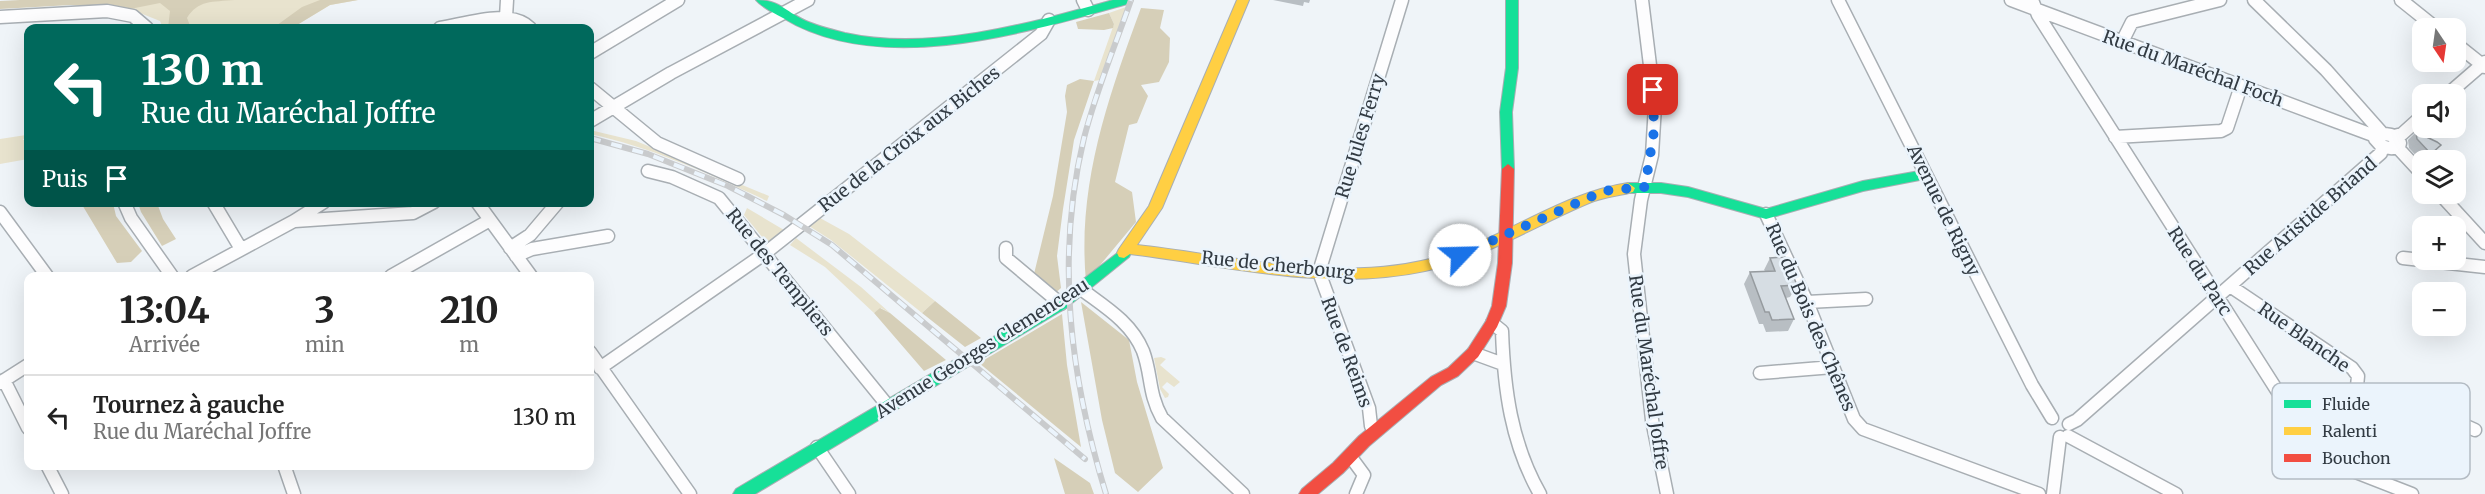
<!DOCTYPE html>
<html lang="fr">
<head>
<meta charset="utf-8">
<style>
	body { margin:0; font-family:Merriweather,serif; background:#f6f6f6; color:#222; height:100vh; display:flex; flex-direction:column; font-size:22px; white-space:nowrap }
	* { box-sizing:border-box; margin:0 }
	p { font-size:20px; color:#767676 }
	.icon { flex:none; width:33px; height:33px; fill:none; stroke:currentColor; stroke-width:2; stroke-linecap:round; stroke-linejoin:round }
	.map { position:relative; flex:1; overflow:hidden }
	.sheet { position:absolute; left:24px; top:272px; width:570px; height:198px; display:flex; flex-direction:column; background:#fff; border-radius:12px; box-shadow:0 6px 24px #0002 }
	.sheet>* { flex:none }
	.banner { position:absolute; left:24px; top:24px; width:570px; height:183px; border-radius:12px; box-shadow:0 6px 24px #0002; background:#00695c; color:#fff; overflow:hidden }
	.needle { width:39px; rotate:167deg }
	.controls { position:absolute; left:2412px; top:18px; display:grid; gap:12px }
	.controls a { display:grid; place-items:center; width:54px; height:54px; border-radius:12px; background:#fff; box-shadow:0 6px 24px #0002; font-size:30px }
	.pin { position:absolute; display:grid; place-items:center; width:51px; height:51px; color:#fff; margin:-26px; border-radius:12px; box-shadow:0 3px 9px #0006 }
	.me { position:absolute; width:66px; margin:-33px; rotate:66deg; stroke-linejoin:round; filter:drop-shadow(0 0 4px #0008) }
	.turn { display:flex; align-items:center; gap:21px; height:126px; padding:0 18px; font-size:27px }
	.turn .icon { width:78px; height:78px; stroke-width:2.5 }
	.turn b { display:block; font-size:42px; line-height:51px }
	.then { display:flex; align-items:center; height:57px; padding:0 18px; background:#0003; gap:12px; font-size:22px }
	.eta { display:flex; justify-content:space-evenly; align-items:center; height:102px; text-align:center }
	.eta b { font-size:36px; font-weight:700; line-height:42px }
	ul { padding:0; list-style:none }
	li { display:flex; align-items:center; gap:18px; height:84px; padding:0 18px; border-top:2px solid #e0e0e0 }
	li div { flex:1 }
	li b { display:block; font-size:22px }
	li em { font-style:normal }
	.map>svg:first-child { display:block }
	.green { fill:#e8e3ce }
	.forest { fill:#d6cfb8 }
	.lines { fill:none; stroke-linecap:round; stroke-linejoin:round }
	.street-casing { stroke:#a8aeb3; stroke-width:15 }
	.fast-casing { stroke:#a8aeb3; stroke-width:2 }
	.slow-casing { stroke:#a8aeb3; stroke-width:2 }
	.jam-casing { stroke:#a8aeb3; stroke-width:2 }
	.street { stroke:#fdfdfe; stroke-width:12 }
	.fast { fill:#16e098; fill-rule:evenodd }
	.slow { fill:#ffcf43; fill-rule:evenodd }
	.jam { fill:#f24e42; fill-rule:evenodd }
	.rail-casing { stroke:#c9cbcd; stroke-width:6 }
	.rail { stroke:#ebf4fc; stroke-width:4; stroke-dasharray:11; stroke-linecap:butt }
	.wall { fill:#b8bec3 }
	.building { fill:#d6dde3; stroke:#969b9f; stroke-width:1.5 }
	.route { stroke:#1a73e8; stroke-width:10; stroke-dasharray:0 18 }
	.labels { text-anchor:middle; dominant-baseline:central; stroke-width:5; stroke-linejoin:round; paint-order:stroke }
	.street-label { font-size:18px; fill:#323b43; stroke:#ebf4fc }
	.key { fill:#ebf4fc; stroke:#b4bcc4; stroke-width:1.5 }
	.key-label { font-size:16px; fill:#323b43 }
</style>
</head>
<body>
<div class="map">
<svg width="2485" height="494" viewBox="0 0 2485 494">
	<rect width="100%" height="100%" fill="#eff4f8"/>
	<path class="green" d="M77 0H358L330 5 292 28H163L160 21 130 9 71 5Z
		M1126 7 1100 80 1094 81 1114 24 1109 13Z
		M590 130 636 141 769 196 767 201C710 174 651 147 590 134Z
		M26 135 23 140H28V159L0 164V139Z
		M747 208 784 230 767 243 744 215Z
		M820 218 849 234 935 301 922 313 831 240 809 226Z
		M796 238 861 287 890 313 881 308 874 313 825 267 790 245Z
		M1161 357 1166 359 1160 365 1180 382 1174 387 1167 382 1162 387 1169 394 1168 397 1165 398 1160 389 1154 358Z"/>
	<path class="forest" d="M20 0H235C212 2 198 0 187 18L191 28H168L170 11 160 3 130 9 71 5 0 9V1Z
		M320 0H358L330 5 292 28H273L302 7Z
		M1141 8 1164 10 1160 28 1170 38 1169 62 1159 82 1141 85 1148 96 1137 123 1129 125 1115 182 1132 192 1136 222 1086 282C1077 184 1108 98 1141 8Z
		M1109 13 1114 24 1113 28 1104 30 1078 29 1076 22Z
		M1080 79 1094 81 1074 140 1063 209 1057 256 1061 288 1052 296 1033 278 1053 196 1067 112 1065 96 1067 85Z
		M81 203H113L116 216 142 251 131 262 117 263Z
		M138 203H157L163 219 176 239 162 246 141 212Z
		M935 301 981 338 965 347 922 313Z
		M1081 302 1129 340 1137 382 1163 468 1138 492 1115 473 1102 420Z
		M880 308 890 313 946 360 924 371 874 313Z
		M1062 314 1067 365 1081 447 979 363Z
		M1054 458 1090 483 1094 494H1065Z"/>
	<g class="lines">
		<g class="street-casing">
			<path id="street" d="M1083 0 1088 10
				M1642 0 1655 106 1652 155 1641 200 1634 254 1652 420 1667 494
				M1838 0 2032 385 2052 418
				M2011 0 2375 136
				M2032 0 2038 15 2313 447 2335 464 2412 494
				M2254 0 2326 70 2381 132
				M2401 0 2436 28
				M0 17 107 11 133 16 147 28
				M506 17 507 0
				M440 28C466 24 510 8 530 28
				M2122 42 2132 22 2220 0
				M2456 44 2485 67
				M590 53 678 0
				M590 88 657 143 738 179
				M2448 94 2485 62
				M590 121 671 73 808 0
				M2378 133 2391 135 2400 143 2399 147C2389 150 2381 147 2375 139Z
				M2394 136 2402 134 2422 116
				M2115 137 2221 131 2227 128 2241 86
				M2398 148 2422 174
				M648 171 672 177 719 198 888 406
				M2440 194 2485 243
				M124 202 131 218 172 276
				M213 202 241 249
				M477 202 531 276
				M0 212 47 276
				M1766 214 1807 302 1854 419 1863 429 2039 494
				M295 221 413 213 434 202
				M510 248 530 235 558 202
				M1006 248V258L1061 304
				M516 256 532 249 608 236
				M2403 258 2485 267
				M192 276 294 221 324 202
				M391 276 490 220
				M2230 286 2352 368 2358 376 2349 470
				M1081 289C1105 307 1131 322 1143 351 1152 375 1148 393 1162 418L1243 494
				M1807 302 1866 299
				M1492 323 1502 331C1504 389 1511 443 1540 494
				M590 352 690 494
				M1473 353 1503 364
				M600 368 764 254 1041 34 1049 20
				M1760 373 1833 367
				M4 380 28 428
				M0 383 28 365
				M2354 399 2455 421 2475 430
				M2069 424 2077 420 2381 153 2382 146
				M1376 431 1371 426 1369 408 1319 272 1402 0
				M2068 436 2176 494
				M817 447 849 494
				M1350 456 1364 475 1356 494
				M47 465 62 494
				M284 465 294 494
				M2053 494 2060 437"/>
		</g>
		<g class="fast-casing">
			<path id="fast" d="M756 0C780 0 786 12 806 21 817 26 833 30 845 33 931 52 1031 23 1113 0H1133L1131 3C1028 32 882 78 783 18 774 13 763 8 756 0Z
				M1506 0H1518V68L1512 112 1514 169 1508 174 1502 169 1500 112 1506 68Z
				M1925 170 1930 172 1931 175 1930 178 1863 191 1766 219 1688 197 1661 193H1628L1621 188 1628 183H1661L1688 187 1766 209 1863 181Z
				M1124 248 1129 249 1131 253 1129 257 1066 308 755 494H733L736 489 1056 300Z"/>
		</g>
		<g class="slow-casing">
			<path id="slow" d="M1237 0H1249L1162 208 1137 245C1237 256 1342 285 1441 256 1505 238 1561 193 1628 183L1635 188 1633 192C1618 196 1603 197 1589 203 1534 226 1483 259 1425 271 1327 292 1227 266 1130 254L1124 258 1119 257 1117 253 1119 249 1149 206Z"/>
		</g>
		<g class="jam-casing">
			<path id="jam" d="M1508 164 1514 169 1512 263 1506 306 1497 327 1478 357 1458 376 1441 385 1369 446 1343 473 1318 494H1299L1302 489 1333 463 1359 436 1431 377 1448 368 1468 349 1486 321 1492 306 1498 263 1502 169Z"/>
		</g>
		<use href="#street" class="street"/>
		<use href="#fast" class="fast"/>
		<use href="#slow" class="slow"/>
		<use href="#jam" class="jam"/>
		<g class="rail-casing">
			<path id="rail" d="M590 138 648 154 728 186 784 215 832 245 1085 459
				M1106 494C1070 377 1055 258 1084 138 1096 91 1115 46 1131 0"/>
		</g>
		<use href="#rail" class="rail"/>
	</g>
	<path class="wall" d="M1273 0H1310L1309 3 1304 2 1303 6Z
		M2416 132 2432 154 2424 160H2422V162L2409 148 2408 140Z
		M1770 258 1797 285 1790 297 1786 298 1794 319 1788 331 1766 332 1763 324H1759L1744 284 1750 272 1765 271 1764 270Z"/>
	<path class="building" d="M2416 132 2437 142 2441 145 2431 154 2417 139Z
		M1785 257 1797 285 1781 286 1794 319 1772 320 1769 312H1765L1750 272 1775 271 1770 258Z"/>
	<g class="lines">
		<path class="route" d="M1460 255 1604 191 1645 187 1654 131 1653 90"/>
	</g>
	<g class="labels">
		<g class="street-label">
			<text transform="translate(2193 68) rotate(20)">Rue du Maréchal Foch</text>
			<text transform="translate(1360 136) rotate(-73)">Rue Jules Ferry</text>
			<text transform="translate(909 139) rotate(-38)">Rue de la Croix aux Biches</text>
			<text transform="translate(1944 210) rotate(64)">Avenue de Rigny</text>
			<text transform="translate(2310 216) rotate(-41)">Rue Aristide Briand</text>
			<text transform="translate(1278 265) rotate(6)">Rue de Cherbourg</text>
			<text transform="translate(2200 271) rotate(57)">Rue du Parc</text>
			<text transform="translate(780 272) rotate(51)">Rue des Templiers</text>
			<text transform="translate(1811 317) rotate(67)">Rue du Bois des Chênes</text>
			<text transform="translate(2304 337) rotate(35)">Rue Blanche</text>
			<text transform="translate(982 348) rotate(-32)">Avenue Georges Clemenceau</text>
			<text transform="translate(1347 352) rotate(70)">Rue de Reims</text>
			<text transform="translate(1649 372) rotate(82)">Rue du Maréchal Joffre</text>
		</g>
	</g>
	<rect x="2272" y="383" width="198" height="96" rx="9" class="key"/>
	<rect x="2284" y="400" width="27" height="8" fill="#16e098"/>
	<rect x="2284" y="427" width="27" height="8" fill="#ffcf43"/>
	<rect x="2284" y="454" width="27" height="8" fill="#f24e42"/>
	<g class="key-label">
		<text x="2322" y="410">Fluide</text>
		<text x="2322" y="437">Ralenti</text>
		<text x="2322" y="464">Bouchon</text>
	</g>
</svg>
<div class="controls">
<a><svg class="needle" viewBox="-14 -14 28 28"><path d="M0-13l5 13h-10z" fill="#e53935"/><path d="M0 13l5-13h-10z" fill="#767676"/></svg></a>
<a><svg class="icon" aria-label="sound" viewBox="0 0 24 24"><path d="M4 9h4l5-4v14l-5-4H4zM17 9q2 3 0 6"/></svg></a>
<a><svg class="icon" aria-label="layers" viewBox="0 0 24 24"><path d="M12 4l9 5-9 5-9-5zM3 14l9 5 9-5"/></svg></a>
<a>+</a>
<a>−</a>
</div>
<div class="pin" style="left:1653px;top:90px;background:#d93025"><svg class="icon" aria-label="arrive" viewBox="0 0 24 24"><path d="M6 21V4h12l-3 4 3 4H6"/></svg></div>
<svg class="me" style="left:1460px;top:255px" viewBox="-20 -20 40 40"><circle r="19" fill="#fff"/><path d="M0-13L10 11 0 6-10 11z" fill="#1a73e8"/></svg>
<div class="banner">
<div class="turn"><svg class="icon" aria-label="left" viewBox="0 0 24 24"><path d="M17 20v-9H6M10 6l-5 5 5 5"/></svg><div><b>130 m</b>Rue du Maréchal Joffre</div></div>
<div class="then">Puis<svg class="icon" aria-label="arrive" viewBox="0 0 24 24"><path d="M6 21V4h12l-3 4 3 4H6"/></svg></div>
</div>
<section class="sheet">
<div class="eta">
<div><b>13:04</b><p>Arrivée</p></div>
<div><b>3</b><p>min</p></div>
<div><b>210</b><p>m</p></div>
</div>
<ul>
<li><svg class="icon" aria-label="left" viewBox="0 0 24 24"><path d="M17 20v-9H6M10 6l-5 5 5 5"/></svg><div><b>Tournez à gauche</b><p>Rue du Maréchal Joffre</p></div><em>130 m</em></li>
</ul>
</section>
</div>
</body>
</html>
